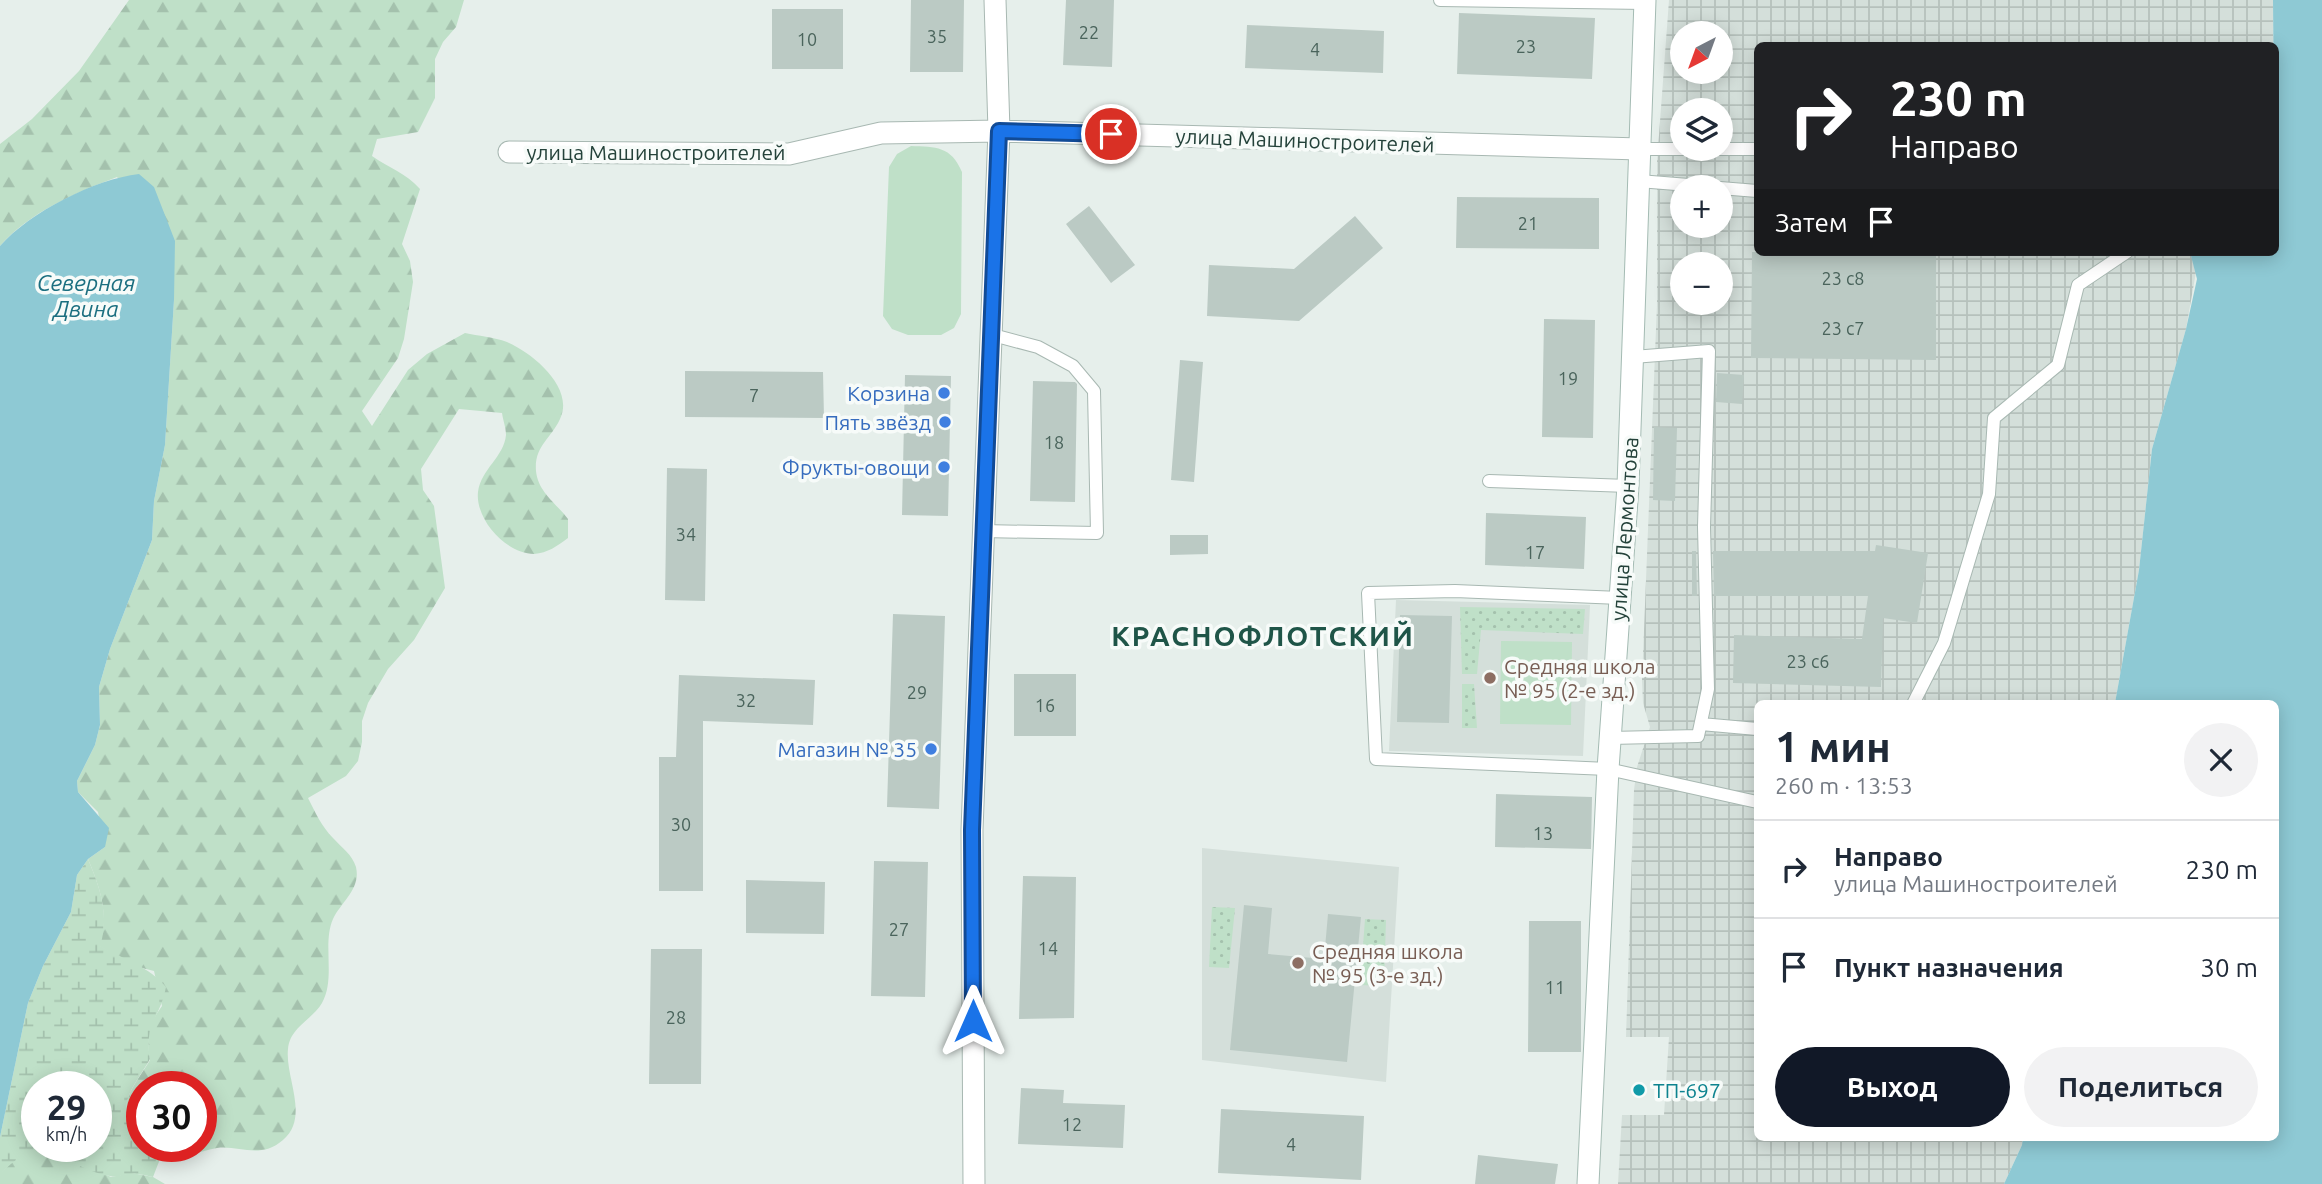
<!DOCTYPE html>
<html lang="ru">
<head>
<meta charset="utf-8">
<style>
	body { margin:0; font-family:Ubuntu,sans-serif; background:#f2f2f3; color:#1f2937; height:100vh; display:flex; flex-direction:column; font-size:26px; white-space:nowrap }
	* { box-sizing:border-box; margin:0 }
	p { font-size:23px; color:#747a83 }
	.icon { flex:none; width:38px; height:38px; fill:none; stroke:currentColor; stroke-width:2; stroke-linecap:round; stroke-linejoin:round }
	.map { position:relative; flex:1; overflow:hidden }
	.details { position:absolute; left:1754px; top:700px; width:525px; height:441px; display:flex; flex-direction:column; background:#fff; border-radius:10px; box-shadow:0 4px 18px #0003 }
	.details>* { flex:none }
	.top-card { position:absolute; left:1754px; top:42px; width:525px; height:214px; border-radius:10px; box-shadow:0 4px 18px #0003; background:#202124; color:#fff; overflow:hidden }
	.needle { width:46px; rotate:221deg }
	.fabs { position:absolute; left:1670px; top:21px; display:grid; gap:14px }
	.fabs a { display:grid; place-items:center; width:63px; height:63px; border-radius:50%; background:#fff; box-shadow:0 4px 18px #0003; font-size:35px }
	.speed { position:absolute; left:21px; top:1071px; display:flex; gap:14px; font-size:35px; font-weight:700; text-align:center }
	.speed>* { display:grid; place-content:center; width:91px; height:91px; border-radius:50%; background:#fff; box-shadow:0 4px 18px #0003; line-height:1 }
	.speed small { font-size:18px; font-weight:400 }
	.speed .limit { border:10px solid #d22; background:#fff; color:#111 }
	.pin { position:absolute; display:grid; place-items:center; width:60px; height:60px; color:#fff; margin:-30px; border:4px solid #fff; border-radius:50%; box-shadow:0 2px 7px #0007 }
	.me { position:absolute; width:77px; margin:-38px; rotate:0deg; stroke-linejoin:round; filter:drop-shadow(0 0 5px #0008) }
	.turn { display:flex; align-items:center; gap:24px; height:147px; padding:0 21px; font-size:32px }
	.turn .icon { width:91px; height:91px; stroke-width:2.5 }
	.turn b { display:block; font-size:49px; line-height:60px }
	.then { display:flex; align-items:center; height:66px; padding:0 21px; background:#0003; gap:14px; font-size:26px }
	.round { display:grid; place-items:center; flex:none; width:74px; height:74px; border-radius:37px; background:#f2f2f3 }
	.overview { display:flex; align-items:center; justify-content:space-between; height:119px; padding:0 21px }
	h1 { font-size:42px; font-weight:600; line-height:52px }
	.button { display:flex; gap:14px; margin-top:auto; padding:14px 21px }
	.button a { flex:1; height:80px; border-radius:42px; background:#111827; color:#fff; font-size:28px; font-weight:600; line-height:80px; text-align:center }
	.button a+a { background:#f2f2f3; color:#1f2937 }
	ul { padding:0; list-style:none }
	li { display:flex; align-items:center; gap:21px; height:98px; padding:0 21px; border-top:2px solid #e0e1e3 }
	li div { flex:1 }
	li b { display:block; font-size:26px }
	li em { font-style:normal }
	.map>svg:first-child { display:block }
	.built { fill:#d4dfda }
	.industrial { fill:url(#industrial-grid); fill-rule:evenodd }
	.grass { fill:url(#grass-dots) }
	.forest { fill:url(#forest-firs) }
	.wetland { fill:url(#wetland-marsh); fill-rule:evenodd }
	.garden { fill:#bfe0c8 }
	.water { fill:#8ec9d4 }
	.building { fill:#bbcac4 }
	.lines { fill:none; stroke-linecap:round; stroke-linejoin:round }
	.lane-casing { stroke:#a8b8b2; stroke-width:14 }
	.street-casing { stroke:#a8b8b2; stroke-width:23 }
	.secondary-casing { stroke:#a4bbb3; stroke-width:23 }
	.lane { stroke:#fff; stroke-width:12 }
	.street { stroke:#fff; stroke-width:21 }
	.secondary { stroke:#fff; stroke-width:21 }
	.route-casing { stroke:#114b97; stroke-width:18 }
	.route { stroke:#1a73e8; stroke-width:12 }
	.shop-dot { fill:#3f7fe0; stroke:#f7fbf9; stroke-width:2.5 }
	.education-dot { fill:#8d6e63; stroke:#f7fbf9; stroke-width:2.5 }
	.culture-dot { fill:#0f9aa8; stroke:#f7fbf9; stroke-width:2.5 }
	.labels { text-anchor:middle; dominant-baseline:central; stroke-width:7; stroke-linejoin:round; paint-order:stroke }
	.number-label { font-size:18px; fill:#4a645c }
	.street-label { font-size:21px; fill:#24423a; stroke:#f7fbf9 }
	.shop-label { font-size:21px; fill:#366cbe; stroke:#f7fbf9; text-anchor:end }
	.education-label { font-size:21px; fill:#785e54; stroke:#f7fbf9; text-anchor:start }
	.culture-label { font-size:21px; fill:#0d838f; stroke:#f7fbf9; text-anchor:start }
	.water-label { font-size:23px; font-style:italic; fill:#1c6f80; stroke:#f7fbf9 }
	.district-label { font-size:28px; font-weight:bold; letter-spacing:2px; fill:#1f5548; stroke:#f7fbf9 }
</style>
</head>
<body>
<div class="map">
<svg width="2322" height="1184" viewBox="0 0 2322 1184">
	<defs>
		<pattern id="industrial-grid" width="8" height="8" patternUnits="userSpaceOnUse" patternTransform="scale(1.75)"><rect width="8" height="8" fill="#d4dfda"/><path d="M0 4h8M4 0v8" fill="none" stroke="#b6c1bc"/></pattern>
		<pattern id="grass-dots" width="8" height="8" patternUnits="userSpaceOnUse" patternTransform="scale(1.75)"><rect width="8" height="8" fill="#bfe0c8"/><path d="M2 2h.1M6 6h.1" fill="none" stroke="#a4c1ad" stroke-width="1.8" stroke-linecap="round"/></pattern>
		<pattern id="forest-firs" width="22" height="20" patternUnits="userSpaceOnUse" patternTransform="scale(1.75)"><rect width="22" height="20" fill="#bfe0c8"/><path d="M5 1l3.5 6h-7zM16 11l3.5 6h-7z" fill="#a4c1ad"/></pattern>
		<pattern id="wetland-marsh" width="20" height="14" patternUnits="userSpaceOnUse" patternTransform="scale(1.75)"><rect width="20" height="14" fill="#bfe0c8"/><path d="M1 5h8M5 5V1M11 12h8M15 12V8" fill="none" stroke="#a4c1ad"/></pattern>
	</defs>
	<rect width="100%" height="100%" fill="#e6efeb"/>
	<path class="built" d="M1396 600 1590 605 1583 756 1389 751Z
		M1202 848 1399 867 1386 1082 1202 1060Z"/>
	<path class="industrial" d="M1669 0H2273V45L1757 46V252H2190L2196 272 2186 329 2152 449 2139 570 2115 703 1757 704V1138H2023L2022 1145 2004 1184H1618L1622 1115H1664L1669 1037H1626L1634 790 1637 767 1650 727 1643 703 1642 680 1657 304V162ZM1682 33H1720V72H1682ZM1682 110H1720V149H1682ZM1682 187H1720V226H1682ZM1682 264H1720V303H1682Z"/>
	<path class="grass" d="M1460 607 1585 609 1583 634 1481 630 1477 674H1462Z
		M1462 684H1474L1477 728H1462Z
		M1212 907 1235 908 1229 968 1209 967Z
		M1365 919 1386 920 1384 986 1360 985Z"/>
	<path class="forest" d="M129 0H464L456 27 443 42 435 59V98L418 132 377 139 372 156C389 168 406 173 420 189L402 244 410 261 413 282 404 339 398 358 362 411 372 426 408 370 427 354 465 333C478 336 494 337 507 342 533 353 575 388 560 419 551 439 534 446 536 471 538 492 556 503 568 519V538C557 546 548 553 534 554 506 554 475 519 478 492 481 469 504 457 506 435 506 428 503 420 502 413L459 409 421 469 423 490 434 506 445 588 414 640 388 669 368 703 362 721V742L358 761 346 776 308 798C315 812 322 827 333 838 342 848 352 854 356 867 361 889 342 901 333 919 322 944 336 978 322 1003 312 1020 290 1027 288 1049 285 1078 310 1117 283 1140 260 1160 239 1145 217 1148 197 1152 181 1159 160 1159L152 1146H201V1087H142V1136C110 1108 135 1086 150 1060 146 1037 148 1025 162 1006L154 971 134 966 99 946C110 915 100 888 88 859L105 847 98 812 78 792 77 781 95 745 100 725 99 687 110 649 152 540 154 501 165 445 174 300 173 262 117 177C77 192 28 213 0 246V144L32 119 79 71Z
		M35 1151 75 1161 111 1177 132 1173 153 1177 165 1184H0V1174L16 1158Z"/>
	<path class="wetland" d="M88 859C100 888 110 915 100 946 123 959 150 967 166 987 160 1019 144 1022 150 1059 135 1086 110 1108 142 1136V1146H152L160 1159 153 1177C146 1176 139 1173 131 1174 124 1174 117 1178 110 1176 65 1168 40 1128 0 1175V1137L28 1003 43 966 71 912 77 875ZM37 1087H96V1146H37Z"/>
	<path class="garden" d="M911 146C936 147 951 146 962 172L961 314 954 328 941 335H908L892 329 883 316 889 167 897 154Z
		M1501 641 1572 642 1571 725 1500 724Z"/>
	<path class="water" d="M2273 0H2322V1184H2004L2022 1145 2023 1138H2275V704L2115 703 2139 570 2152 449 2186 329 2197 279 2190 252H2275Z
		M139 174 154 187 175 241 174 300 165 445 154 501 152 540 110 649 99 687 100 725 95 745 77 781 78 792 109 828 105 847 88 859 77 875 71 912 43 966 28 1003 0 1137V246C30 212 95 179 139 174Z"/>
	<path class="building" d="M911 0H964L963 72H910Z
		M1066 0H1114L1112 67 1063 65Z
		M772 9H843V69H772Z
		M1459 13 1595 18 1592 79 1457 74Z
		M1247 25 1384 31 1383 73 1245 68Z
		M1457 197 1599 198V249L1456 248Z
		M1089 206 1135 265 1111 283 1066 224Z
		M1355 216 1383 248 1299 321 1207 316 1209 265 1294 269Z
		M1752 252H1936V360L1751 358Z
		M1544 319 1595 320 1593 438 1542 437Z
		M1180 360 1203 362 1194 482 1171 480Z
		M685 371 823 372 824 418 685 417Z
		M1717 373 1744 375 1742 404 1716 402Z
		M905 375 951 376 948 516 902 515Z
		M1033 381 1075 382 1077 384 1075 502 1030 501Z
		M1654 427 1677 428 1675 501 1653 500Z
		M667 468 707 469 705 601 665 600Z
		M1486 513 1586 517 1584 569 1485 565Z
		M1170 535H1208V554L1170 555Z
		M1876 545 1928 553 1917 623 1883 618 1881 687 1733 683 1734 635 1862 639 1868 596H1714L1713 551H1875Z
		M1692 551H1696L1697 596H1692Z
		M893 614 945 616 939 809 887 807Z
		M1400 615 1452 616 1449 723 1397 722Z
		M1014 674H1076V736H1014Z
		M679 675 815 680 813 725 703 721V891H659V757H676Z
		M1496 794 1592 797 1591 849 1495 847Z
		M874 861 928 862 925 997 871 996Z
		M1023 876 1076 877 1074 1018 1019 1019Z
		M746 880 825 882 824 934 746 933Z
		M1244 905 1272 908 1268 954 1324 959 1328 914 1361 917 1347 1062 1230 1050Z
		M1529 921H1581V1052H1528Z
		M651 949H702L701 1084H649Z
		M1021 1088 1064 1090 1063 1103 1125 1105 1123 1148 1018 1144Z
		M1221 1109 1364 1116 1361 1180 1218 1173Z
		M1478 1155 1558 1164 1555 1184H1475Z"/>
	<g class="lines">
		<g class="lane-casing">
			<path id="lane" d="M1440 0 1645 3
				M1640 149H1757
				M1639 181 1713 187
				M1720 188 1757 191
				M1489 481 1628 486
				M982 531 1097 533 1094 391 1073 366 1038 347 993 335
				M1620 598 1455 591 1368 593 1376 759 1608 769 1757 802
				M1913 704 1944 643 1989 494 1994 418 2058 365 2078 285 2127 252
				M1701 724 1757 729
				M1610 738 1698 736 1708 689 1704 527 1709 351 1633 357"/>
		</g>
		<g class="street-casing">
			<path id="street" d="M509 152 789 154 881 133 999 131 1640 149
				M974 1184 972 830 999 131 995 0"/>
		</g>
		<g class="secondary-casing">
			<path id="secondary" d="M1588 1184 1608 769 1628 486 1645 0"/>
		</g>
		<use href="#lane" class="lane"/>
		<use href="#street" class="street"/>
		<use href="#secondary" class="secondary"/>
	</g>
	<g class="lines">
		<g class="route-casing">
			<path id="route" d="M973 1021 972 830 999 131 1111 134"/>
		</g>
		<use href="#route" class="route"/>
	</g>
	<g class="shop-dot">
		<circle cx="944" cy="393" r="7"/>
		<circle cx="945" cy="422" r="7"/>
		<circle cx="944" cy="467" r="7"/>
		<circle cx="931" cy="749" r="7"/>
	</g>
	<g class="education-dot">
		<circle cx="1490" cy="678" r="7"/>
		<circle cx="1298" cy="963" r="7"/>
	</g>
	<circle class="culture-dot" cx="1639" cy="1090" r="7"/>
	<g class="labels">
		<g class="number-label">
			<text x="1089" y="32">22</text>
			<text x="937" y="36">35</text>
			<text x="807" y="39">10</text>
			<text x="1526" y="46">23</text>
			<text x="1315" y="49">4</text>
			<text x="1528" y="223">21</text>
			<text x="1843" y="278">23 с8</text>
			<text x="1843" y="328">23 с7</text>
			<text x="1568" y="378">19</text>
			<text x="754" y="395">7</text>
			<text x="1054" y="442">18</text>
			<text x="686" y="534">34</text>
			<text x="1535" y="552">17</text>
			<text x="1808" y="661">23 с6</text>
			<text x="917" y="692">29</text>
			<text x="746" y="700">32</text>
			<text x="1045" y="705">16</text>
			<text x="681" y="824">30</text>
			<text x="1543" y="833">13</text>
			<text x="899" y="929">27</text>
			<text x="1048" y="948">14</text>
			<text x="1555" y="987">11</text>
			<text x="676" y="1017">28</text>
			<text x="1072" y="1124">12</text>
			<text x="1291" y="1144">4</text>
		</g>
		<g class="street-label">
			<text transform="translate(1305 140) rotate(2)">улица Машиностроителей</text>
			<text x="656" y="152">улица Машиностроителей</text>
			<text transform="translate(1624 529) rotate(-86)">улица Лермонтова</text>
		</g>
		<g class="shop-label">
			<text x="930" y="393">Корзина</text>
			<text x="931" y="422">Пять звёзд</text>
			<text x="930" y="467">Фрукты-овощи</text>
			<text x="917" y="749">Магазин № 35</text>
		</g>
		<g class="education-label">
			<text x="1504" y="666">Средняя школа<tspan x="1504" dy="24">№ 95 (2-е зд.)</tspan></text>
			<text x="1312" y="951">Средняя школа<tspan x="1312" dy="24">№ 95 (3-е зд.)</tspan></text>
		</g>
		<g class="culture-label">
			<text x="1653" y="1090">ТП-697</text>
		</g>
		<g class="water-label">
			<text x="86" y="282">Северная<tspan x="86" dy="26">Двина</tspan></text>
		</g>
		<g class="district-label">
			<text x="1263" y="635">КРАСНОФЛОТСКИЙ</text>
		</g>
	</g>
</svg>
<div class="fabs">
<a><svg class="needle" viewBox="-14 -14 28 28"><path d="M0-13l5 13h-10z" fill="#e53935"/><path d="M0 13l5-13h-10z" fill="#747a83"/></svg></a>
<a><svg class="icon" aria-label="layers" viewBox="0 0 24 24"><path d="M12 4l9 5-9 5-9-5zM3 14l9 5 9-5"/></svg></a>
<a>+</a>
<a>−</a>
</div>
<div class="speed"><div>29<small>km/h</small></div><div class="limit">30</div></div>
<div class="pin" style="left:1111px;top:134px;background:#d93025"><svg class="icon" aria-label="arrive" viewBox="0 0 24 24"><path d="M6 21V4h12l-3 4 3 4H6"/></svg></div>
<svg class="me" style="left:973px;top:1021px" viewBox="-20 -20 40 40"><path d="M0-17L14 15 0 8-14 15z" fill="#1a73e8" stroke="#fff" stroke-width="4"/></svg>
<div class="top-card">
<div class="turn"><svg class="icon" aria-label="right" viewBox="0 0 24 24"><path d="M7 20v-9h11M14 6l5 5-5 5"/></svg><div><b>230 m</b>Направо</div></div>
<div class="then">Затем<svg class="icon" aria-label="arrive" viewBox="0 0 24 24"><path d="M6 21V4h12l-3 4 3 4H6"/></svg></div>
</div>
<section class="details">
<div class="overview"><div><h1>1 мин</h1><p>260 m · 13:53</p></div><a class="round"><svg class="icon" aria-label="close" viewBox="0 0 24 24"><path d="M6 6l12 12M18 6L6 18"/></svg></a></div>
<ul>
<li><svg class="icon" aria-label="right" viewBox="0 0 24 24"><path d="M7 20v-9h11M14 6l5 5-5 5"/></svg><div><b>Направо</b><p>улица Машиностроителей</p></div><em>230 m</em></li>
<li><svg class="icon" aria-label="arrive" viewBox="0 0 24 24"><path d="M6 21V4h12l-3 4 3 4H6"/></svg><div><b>Пункт назначения</b></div><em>30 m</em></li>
</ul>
<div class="button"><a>Выход</a><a>Поделиться</a></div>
</section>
</div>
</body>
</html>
